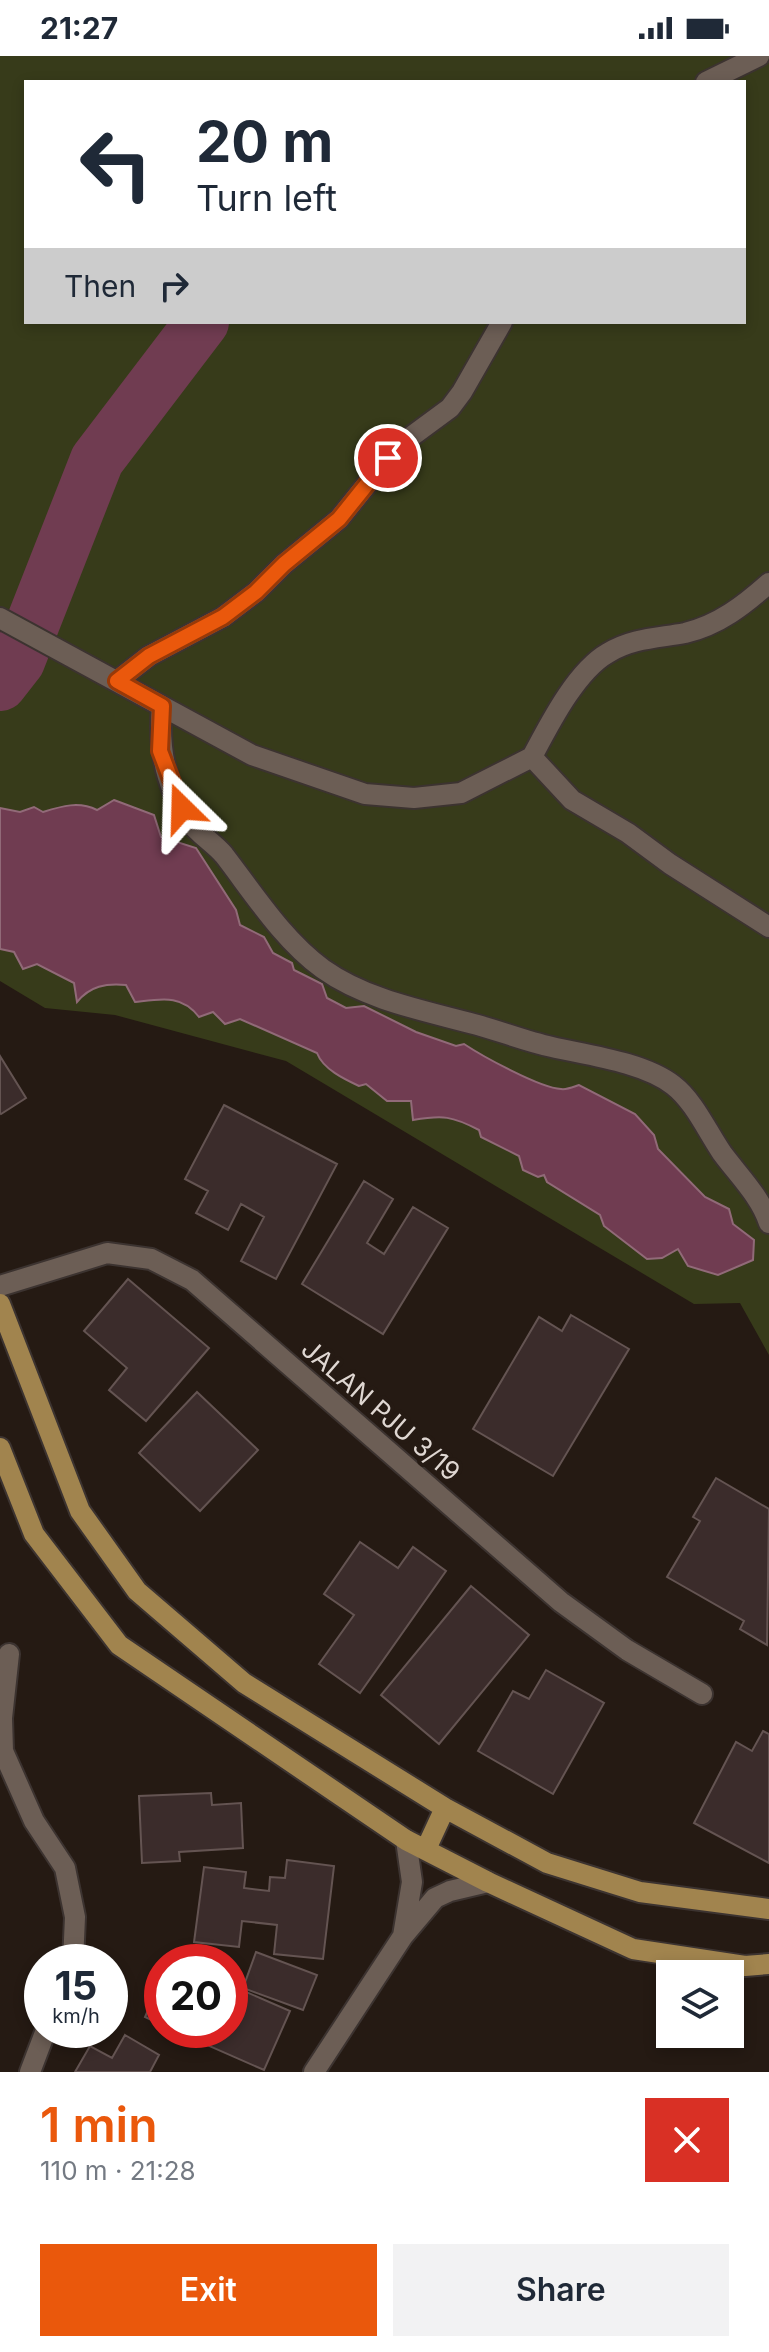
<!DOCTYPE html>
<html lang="en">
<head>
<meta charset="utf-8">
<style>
	body { margin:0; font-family:Inter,sans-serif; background:#f2f2f3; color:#1f2937; height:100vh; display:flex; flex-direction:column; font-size:30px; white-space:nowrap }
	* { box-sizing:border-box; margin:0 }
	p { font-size:26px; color:#747a83 }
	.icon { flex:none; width:44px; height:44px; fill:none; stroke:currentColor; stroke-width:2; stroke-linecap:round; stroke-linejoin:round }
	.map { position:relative; height:2016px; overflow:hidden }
	.side { display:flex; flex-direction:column; background:#fff; flex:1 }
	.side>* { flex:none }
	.hud { position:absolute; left:24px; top:24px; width:722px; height:244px; border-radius:0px; box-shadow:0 4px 12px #0003; background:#fff; color:#1f2937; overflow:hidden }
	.fabs { position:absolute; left:656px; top:1904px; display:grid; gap:16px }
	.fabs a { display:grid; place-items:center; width:88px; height:88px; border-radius:0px; background:#fff; box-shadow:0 4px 12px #0003; font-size:40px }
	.speed { position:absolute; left:24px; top:1888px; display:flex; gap:16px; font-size:40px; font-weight:700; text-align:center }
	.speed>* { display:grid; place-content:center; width:104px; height:104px; border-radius:50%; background:#fff; box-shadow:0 4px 12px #0003; line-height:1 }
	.speed small { font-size:20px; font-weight:400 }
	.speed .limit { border:12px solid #d22; background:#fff; color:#111 }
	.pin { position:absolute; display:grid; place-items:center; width:68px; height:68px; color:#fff; margin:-34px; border:4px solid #fff; border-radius:50%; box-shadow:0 2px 8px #0007 }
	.me { position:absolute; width:88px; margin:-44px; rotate:338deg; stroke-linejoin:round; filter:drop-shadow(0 0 6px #0008) }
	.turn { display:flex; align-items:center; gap:28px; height:168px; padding:0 40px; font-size:36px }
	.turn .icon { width:104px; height:104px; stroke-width:2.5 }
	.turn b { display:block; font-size:56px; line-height:68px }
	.then { display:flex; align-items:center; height:76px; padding:0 40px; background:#0003; gap:16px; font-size:30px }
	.round { display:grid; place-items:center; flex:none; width:84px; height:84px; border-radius:0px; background:#f2f2f3 }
	.headline { display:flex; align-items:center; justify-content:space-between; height:136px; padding:0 40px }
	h1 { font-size:48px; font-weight:600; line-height:60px; color:#ea580c }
	.action { display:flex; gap:16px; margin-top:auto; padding:16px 40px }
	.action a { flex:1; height:92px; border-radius:0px; background:#ea580c; color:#fff; font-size:32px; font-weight:600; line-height:92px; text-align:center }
	.action a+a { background:#f2f2f3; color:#1f2937 }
	.status { display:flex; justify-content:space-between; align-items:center; height:56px; padding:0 40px; background:#fff; direction:ltr }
	.status svg { height:22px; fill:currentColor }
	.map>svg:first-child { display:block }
	.green { fill:#373b1a; fill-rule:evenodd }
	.water { fill:#703c51; stroke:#916a78; stroke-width:2 }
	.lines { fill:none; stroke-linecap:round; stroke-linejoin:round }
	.river { stroke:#703c51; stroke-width:54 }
	.building { fill:#3b2c2b; stroke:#645452; stroke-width:2 }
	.minor-casing { stroke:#3c3330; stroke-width:24 }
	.major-casing { stroke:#3c3330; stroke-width:24 }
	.minor { stroke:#6c5e55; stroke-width:20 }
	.major { stroke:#a1844e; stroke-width:20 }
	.route-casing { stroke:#983908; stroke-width:20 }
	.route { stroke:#ea580c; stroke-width:14 }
	.labels { text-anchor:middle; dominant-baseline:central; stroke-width:8; stroke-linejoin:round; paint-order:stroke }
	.street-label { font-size:26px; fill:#dfd7d2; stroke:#251a13 }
</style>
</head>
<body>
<div class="status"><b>21:27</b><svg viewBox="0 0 49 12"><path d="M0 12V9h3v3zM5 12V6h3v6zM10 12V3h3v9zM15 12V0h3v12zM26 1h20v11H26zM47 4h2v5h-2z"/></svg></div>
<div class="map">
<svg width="769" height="2016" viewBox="0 0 769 2016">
	<rect width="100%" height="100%" fill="#251a13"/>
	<path class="green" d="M0 0H769V1299L740 1247 694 1248 286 1005 115 959 45 952 0 925ZM26 26H744V266H26Z"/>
	<path class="water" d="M114 744 154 759 161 781 196 792 236 854 240 869 264 881 273 897 292 907 294 914 322 928 327 942 346 952 364 950 416 976 456 990 464 988C482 1000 540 1032 561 1033 567 1034 573 1031 579 1029L635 1058 654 1079 658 1093 705 1141 729 1153 733 1168 754 1184 753 1204 718 1219 688 1210 678 1193 662 1202 647 1203 604 1170 600 1159 547 1126 544 1119 538 1121 523 1114 519 1100 481 1081 479 1074C452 1060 443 1059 413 1064L411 1045H387L366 1028 359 1030C344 1023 323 1013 317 997L240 963 225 968 213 956 199 961C182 938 161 943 135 946L126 929C106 927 90 930 77 946L74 927 37 908 23 913 14 896 0 893V752L20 756 34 751 43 756C62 750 79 745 97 754Z"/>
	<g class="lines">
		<path class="river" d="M0 628 18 605 97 404 202 266"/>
	</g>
	<path class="building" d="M0 1000 26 1042 1 1058 0 1057Z
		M224 1049 337 1108 276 1223 241 1205 264 1161 241 1148 228 1174 196 1157 208 1135 185 1123Z
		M364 1125 393 1143 367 1187 384 1198 413 1151 448 1172 383 1278 302 1228Z
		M128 1223 209 1292 146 1365 109 1334 127 1312 84 1275Z
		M571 1259 629 1293 553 1420 473 1373 539 1261 562 1275Z
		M197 1336 258 1394 200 1455 139 1397Z
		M716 1422 769 1453 767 1589 740 1573 744 1565 667 1521 700 1465 693 1461Z
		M360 1486 398 1512 413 1491 446 1515 360 1637 319 1608 354 1559 324 1538Z
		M471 1530 529 1579 439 1688 381 1639Z
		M546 1614 604 1647 553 1738 478 1695 513 1635 529 1643Z
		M763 1675 769 1678V1807L694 1767 736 1686 752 1695Z
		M211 1737 212 1749 241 1747 243 1792 179 1796 180 1805 142 1807 139 1740Z
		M287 1804 334 1810 323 1903 274 1898 277 1869 242 1865 239 1891 194 1886 204 1811 246 1816 244 1832 269 1835 270 1821 285 1822Z
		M256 1896 317 1919 303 1954 243 1932Z
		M162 1922V1969L145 1961Z
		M230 1929 290 1955 264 2014 173 1974H230Z
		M125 1979 159 1999 150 2016H75L90 1990 112 2002Z"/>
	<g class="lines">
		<g class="minor-casing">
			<path id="minor" d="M706 26 759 0
				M769 527C744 549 719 569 685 577 659 582 632 582 608 597 576 615 549 669 532 701L572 744 628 777 670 808 769 871
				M0 562 252 699 365 738 414 742 461 737 532 701
				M117 625 149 600 223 561 256 536 284 508 339 463 388 402 412 380 450 352 462 336 502 266
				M162 650C158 692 165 730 189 765 198 778 214 787 224 799 254 838 283 884 323 913 365 943 421 954 470 967 498 974 524 985 552 991 587 999 643 1006 673 1029 694 1045 707 1075 722 1097 739 1120 760 1140 769 1167
				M0 1230 107 1197 151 1203 192 1224 561 1546 627 1594 702 1638
				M9 1598 2 1662 3 1695 34 1765 65 1812 75 1861 73 1906
				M403 1880 412 1826 406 1784
				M30 2016 46 1974
				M314 2016 403 1880 435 1842 450 1835 488 1826"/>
		</g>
		<g class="major-casing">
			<path id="major" d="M0 1248 80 1455 137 1535 244 1627 445 1752 547 1807 640 1836 769 1853
				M0 1392 34 1478 119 1589 406 1784 488 1826 633 1893 745 1910 769 1908
				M426 1793 445 1752"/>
		</g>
		<use href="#minor" class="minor"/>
		<use href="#major" class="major"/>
	</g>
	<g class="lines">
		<g class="route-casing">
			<path id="route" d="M182 752 160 695 162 650 117 625 149 600 223 561 256 536 284 508 339 463 388 402"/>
		</g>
		<use href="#route" class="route"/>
	</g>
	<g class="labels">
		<g class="street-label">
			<text transform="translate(381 1354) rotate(41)">JALAN PJU 3/19</text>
		</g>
	</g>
</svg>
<div class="fabs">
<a><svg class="icon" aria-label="layers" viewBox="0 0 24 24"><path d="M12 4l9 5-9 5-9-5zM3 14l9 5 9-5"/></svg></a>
</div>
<div class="speed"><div>15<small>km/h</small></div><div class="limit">20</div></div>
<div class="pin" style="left:388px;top:402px;background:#d93025"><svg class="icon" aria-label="arrive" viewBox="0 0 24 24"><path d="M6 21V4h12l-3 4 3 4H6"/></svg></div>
<svg class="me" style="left:182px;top:752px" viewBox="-20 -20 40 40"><path d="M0-17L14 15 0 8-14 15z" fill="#ea580c" stroke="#fff" stroke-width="4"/></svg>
<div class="hud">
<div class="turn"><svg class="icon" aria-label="left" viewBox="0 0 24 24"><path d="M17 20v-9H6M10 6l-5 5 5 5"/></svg><div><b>20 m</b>Turn left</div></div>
<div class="then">Then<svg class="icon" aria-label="right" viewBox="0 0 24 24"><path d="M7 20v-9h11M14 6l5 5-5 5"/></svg></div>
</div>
</div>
<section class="side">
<div class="headline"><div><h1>1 min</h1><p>110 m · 21:28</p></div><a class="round" style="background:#d93025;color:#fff"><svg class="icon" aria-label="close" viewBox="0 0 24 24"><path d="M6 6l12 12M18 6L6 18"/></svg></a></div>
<div class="action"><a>Exit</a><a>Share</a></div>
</section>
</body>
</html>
